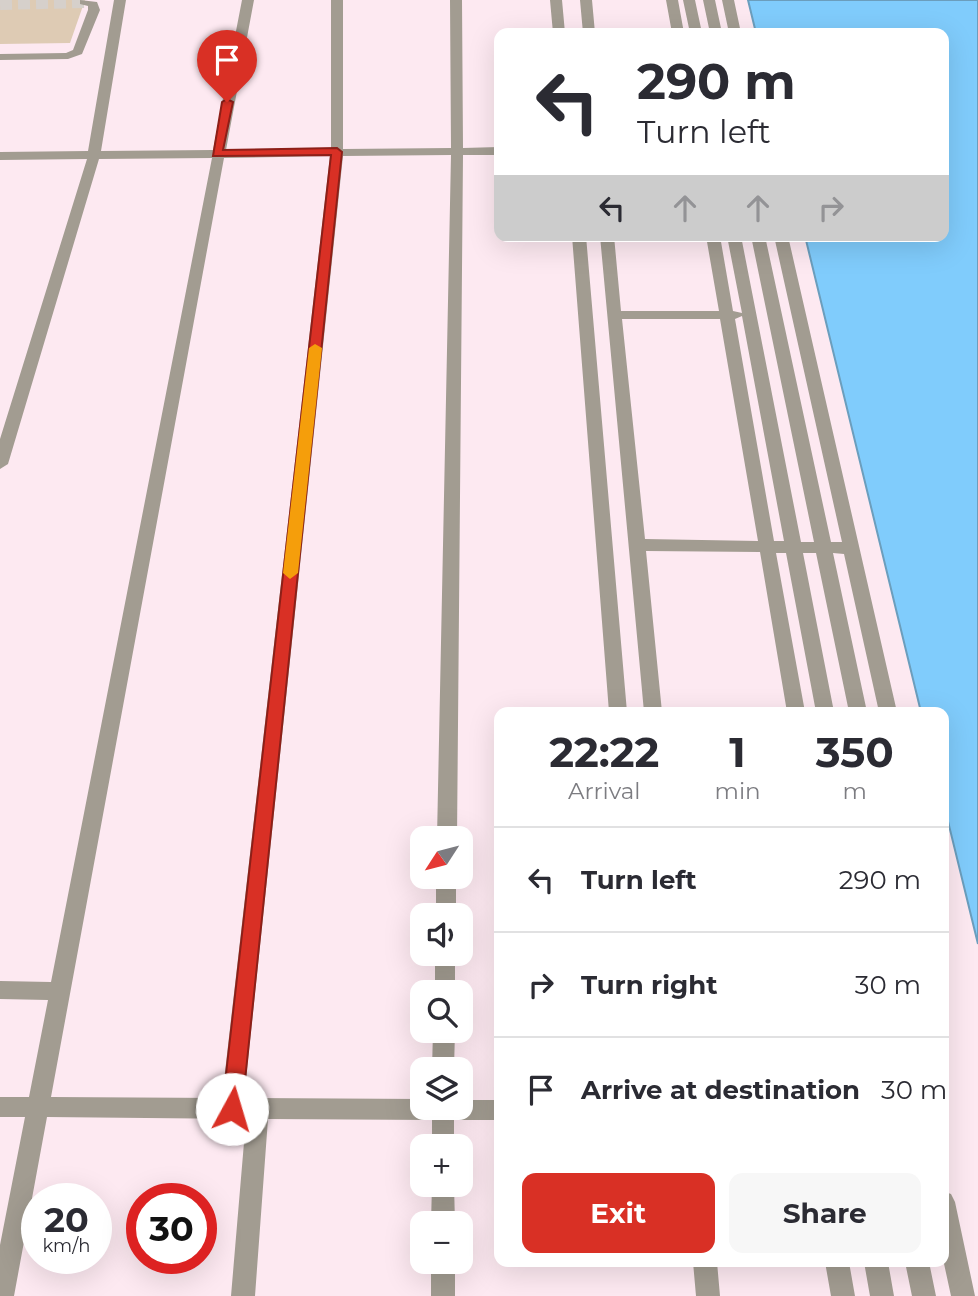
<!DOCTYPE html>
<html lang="en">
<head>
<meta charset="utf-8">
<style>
	body { margin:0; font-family:Montserrat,sans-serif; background:#f7f7f7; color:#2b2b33; height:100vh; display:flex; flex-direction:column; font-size:26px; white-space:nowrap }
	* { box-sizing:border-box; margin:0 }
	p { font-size:23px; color:#7c7c81 }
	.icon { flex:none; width:38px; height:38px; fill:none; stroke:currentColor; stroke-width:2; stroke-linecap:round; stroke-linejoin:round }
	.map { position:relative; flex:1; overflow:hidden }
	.panel { position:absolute; left:494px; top:707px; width:455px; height:560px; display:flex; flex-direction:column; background:#fff; border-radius:14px; box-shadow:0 7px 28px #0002 }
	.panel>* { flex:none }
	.hud { position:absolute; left:494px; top:28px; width:455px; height:214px; border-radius:14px; box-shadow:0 7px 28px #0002; background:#fff; color:#2b2b33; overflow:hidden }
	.needle { width:46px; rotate:234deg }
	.fabs { position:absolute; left:410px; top:826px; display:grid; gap:14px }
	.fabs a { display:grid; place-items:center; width:63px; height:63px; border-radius:14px; background:#fff; box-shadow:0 7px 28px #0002; font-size:35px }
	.speed { position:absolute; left:21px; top:1183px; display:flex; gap:14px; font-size:35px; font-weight:700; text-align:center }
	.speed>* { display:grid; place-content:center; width:91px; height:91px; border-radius:50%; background:#fff; box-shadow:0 7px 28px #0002; line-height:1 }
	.speed small { font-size:18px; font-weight:400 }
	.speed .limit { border:10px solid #d22; background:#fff; color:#111 }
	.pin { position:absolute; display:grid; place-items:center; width:60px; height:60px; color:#fff; margin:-72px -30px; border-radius:50% 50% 50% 0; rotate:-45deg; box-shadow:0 0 7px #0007 }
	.pin .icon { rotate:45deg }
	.me { position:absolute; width:77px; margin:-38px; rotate:6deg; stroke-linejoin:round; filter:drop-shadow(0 0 5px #0008) }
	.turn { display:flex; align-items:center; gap:24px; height:147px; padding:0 28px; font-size:32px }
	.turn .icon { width:91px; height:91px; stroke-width:2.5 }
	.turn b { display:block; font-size:49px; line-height:60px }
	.lanes { display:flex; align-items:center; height:66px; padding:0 28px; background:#0003; justify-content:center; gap:35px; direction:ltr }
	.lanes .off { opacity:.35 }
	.eta { display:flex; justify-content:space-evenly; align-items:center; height:119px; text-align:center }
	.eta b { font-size:42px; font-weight:700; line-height:49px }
	.cta { display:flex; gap:14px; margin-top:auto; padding:14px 28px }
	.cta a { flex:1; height:80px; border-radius:14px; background:#d93025; color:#fff; font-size:28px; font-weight:700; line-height:80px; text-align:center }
	.cta a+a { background:#f7f7f7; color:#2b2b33 }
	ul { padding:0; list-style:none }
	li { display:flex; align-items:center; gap:21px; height:105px; padding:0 28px; border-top:2px solid #e1e1e2 }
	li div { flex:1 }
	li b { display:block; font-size:26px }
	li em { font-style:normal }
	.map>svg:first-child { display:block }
	.industrial { fill:#fde9f1; fill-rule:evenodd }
	.water { fill:#80ccfc; stroke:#6b9ebd; stroke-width:2 }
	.building { fill:#decbb4 }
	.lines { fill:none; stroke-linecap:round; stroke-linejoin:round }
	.street-tunnel { stroke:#d6d0cb; stroke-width:12; stroke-dasharray:12 6; stroke-linecap:butt }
	.street { fill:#a29c91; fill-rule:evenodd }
	.route { fill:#d93025; stroke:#8d1f18; stroke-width:2 }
	.slow { fill:#f59e0b }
</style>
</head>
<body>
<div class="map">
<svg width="978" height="1296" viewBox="0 0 978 1296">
	<rect width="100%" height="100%" fill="#fdf8f4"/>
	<path class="industrial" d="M0 0H748L756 33H499V236H805L922 712H499V1262H943V801L978 944V1296H0ZM422 838H460V877H422ZM422 915H460V954H422ZM422 992H460V1031H422ZM422 1069H460V1108H422ZM422 1146H460V1185H422ZM37 1199H96V1258H37ZM142 1199H201V1258H142ZM422 1223H460V1262H422Z"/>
	<path class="water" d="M748 0H978V944L943 801V712H921L805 236H943V33H756Z"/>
	<path class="building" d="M0 0H85L70 43 0 44Z"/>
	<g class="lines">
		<path class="street-tunnel" d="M0 4 84 2"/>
		<path class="street" d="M80 0 97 2 100 10 82 54 68 59 0 60V54L66 53 73 50 88 10V6L80 4Z
			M114 0H126L101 151 213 150 242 0H254L226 150 331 149V0H343V149L451 148 450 0H462L463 148 499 147V155H463L457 838H437L451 155 343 156 244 1098 422 1099V1108H460V1100H499V1120H454V1146H432V1120L268 1119 255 1296H231L246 1119 47 1117 14 1296H0V1245L25 1117H0V1097H29L48 1000 0 999V981L51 982 212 158 99 159 8 464 0 469V439L87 159 0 160V152L88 151ZM330 156 222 1098 51 1097 224 158Z
			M550 0H562L565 33H553Z
			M580 0H592L595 33H583Z
			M666 0H678L684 33H672Z
			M683 0H695L702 33H690Z
			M703 0H715L722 33H710Z
			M722 0H734L741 33H729Z
			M572 236H586L627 712H609Z
			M600 236H614L621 311H719L706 236H720L733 311 742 313 727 236H741L801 542H814L751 236H765L831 542H842L774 236H788L897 712H879L844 554 833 553 867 712H849L816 553H803L834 712H816L786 553H776L805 712H787L760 552 646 551 662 712H644ZM742 316 784 541H774L735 319ZM622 319H720L758 541 645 539Z
			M436 877H456V915H436Z
			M435 954H455V992H435Z
			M433 1031H455L454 1069H432Z
			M432 1185H454L455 1223H431Z
			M943 1191 951 1194 955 1202 975 1296H951L943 1259Z
			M431 1262H455V1296H431Z
			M693 1262H717L720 1296H696Z
			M825 1262H849L855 1296H831Z
			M864 1262H888L894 1296H870Z
			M905 1262H929L936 1296H912Z"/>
	</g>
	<path class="route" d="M227 99 233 102 223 150 337 148 342 152 242 1109 239 1115 232 1118 225 1115 222 1109 331 155 213 156 222 102Z"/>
	<path class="slow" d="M315 344 322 348 298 573 290 579 283 573 309 348Z"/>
</svg>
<div class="fabs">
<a><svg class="needle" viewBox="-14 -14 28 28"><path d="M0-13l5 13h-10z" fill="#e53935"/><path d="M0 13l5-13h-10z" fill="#7c7c81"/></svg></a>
<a><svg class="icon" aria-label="sound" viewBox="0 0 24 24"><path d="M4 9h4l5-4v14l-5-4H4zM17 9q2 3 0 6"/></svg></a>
<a><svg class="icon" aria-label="search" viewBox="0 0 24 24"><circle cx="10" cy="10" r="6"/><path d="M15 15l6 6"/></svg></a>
<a><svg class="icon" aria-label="layers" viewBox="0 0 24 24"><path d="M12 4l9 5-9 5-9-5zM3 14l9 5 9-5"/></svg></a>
<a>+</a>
<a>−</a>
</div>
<div class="speed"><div>20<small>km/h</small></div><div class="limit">30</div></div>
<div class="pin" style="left:227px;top:102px;background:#d93025"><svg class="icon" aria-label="arrive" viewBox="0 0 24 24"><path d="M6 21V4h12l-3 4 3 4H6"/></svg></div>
<svg class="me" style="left:232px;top:1109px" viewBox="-20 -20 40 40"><circle r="19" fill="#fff"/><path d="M0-13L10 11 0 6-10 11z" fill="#d93025"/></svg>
<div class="hud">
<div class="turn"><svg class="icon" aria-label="left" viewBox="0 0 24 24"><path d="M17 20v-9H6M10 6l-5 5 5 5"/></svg><div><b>290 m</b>Turn left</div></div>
<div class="lanes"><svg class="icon" aria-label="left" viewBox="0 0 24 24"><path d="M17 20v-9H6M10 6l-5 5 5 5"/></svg><svg class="icon off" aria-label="ahead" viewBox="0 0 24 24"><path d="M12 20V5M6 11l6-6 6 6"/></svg><svg class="icon off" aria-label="ahead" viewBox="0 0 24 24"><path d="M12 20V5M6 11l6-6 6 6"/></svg><svg class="icon off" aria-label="right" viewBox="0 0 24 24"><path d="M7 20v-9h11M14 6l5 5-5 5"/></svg></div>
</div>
<section class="panel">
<div class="eta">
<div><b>22:22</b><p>Arrival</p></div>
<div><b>1</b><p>min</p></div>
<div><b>350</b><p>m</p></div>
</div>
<ul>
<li><svg class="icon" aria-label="left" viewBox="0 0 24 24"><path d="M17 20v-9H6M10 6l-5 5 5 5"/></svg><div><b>Turn left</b></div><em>290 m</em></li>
<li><svg class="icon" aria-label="right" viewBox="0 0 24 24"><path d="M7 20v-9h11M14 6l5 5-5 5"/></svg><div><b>Turn right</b></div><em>30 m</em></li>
<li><svg class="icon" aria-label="arrive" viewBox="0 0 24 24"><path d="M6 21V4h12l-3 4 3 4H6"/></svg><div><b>Arrive at destination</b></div><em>30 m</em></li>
</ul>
<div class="cta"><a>Exit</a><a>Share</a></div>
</section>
</div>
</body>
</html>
